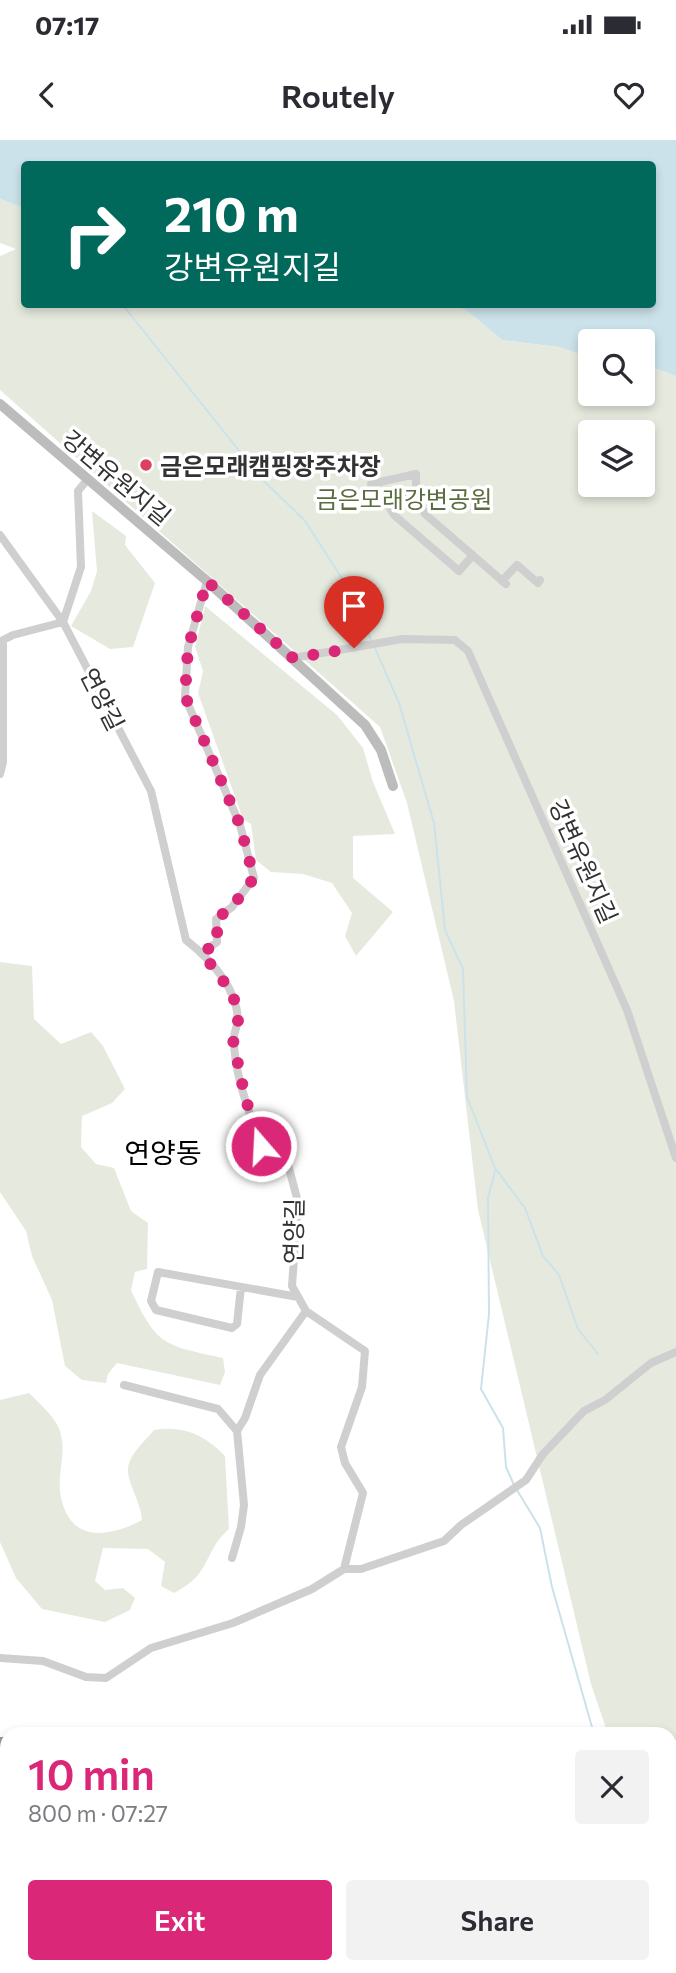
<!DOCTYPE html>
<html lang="en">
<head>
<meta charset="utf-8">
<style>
	body { margin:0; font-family:Commissioner,"Noto Sans KR",sans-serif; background:#f2f2f3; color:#2b2b33; height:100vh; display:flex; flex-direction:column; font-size:26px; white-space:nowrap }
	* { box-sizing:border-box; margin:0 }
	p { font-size:23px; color:#7c7c81 }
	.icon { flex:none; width:38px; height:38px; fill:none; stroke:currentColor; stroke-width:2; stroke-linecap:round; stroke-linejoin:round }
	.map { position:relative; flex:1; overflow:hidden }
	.panel { position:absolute; left:0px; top:1587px; width:677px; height:247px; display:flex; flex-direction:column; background:#fff; border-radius:21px 21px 0 0; box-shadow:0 4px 10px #0003 }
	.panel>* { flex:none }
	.hud { position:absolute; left:21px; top:21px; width:635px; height:147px; border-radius:7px; box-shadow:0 4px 10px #0003; background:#00695c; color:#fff; overflow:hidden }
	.fabs { position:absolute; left:578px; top:189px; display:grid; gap:14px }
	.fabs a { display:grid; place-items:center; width:77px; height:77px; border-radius:7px; background:#fff; box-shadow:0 4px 10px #0003; font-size:35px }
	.pin { position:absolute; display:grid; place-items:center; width:60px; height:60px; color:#fff; margin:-72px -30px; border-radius:50% 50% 50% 0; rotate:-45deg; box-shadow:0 0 7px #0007 }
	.pin .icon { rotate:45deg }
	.me { position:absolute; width:77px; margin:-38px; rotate:341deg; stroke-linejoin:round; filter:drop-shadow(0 0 5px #0008) }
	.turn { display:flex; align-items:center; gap:24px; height:147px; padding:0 28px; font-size:32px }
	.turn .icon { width:91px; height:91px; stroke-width:2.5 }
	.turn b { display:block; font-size:49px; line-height:60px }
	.round { display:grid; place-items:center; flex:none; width:74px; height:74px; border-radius:7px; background:#f2f2f3 }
	.overview { display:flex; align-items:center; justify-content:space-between; height:119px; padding:0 28px }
	h1 { font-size:42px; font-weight:600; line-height:52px; color:#db2777 }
	.button { display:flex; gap:14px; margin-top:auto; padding:14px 28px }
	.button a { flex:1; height:80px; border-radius:7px; background:#db2777; color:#fff; font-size:28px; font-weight:600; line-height:80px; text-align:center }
	.button a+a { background:#f2f2f3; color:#2b2b33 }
	.status { display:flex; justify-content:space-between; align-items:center; height:49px; padding:0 35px; background:#fff; direction:ltr }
	.status svg { height:19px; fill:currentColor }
	header { display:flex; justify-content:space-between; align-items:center; height:91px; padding:0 28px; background:#fff; font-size:32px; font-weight:600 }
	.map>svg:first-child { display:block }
	.green { fill:#e6eade; fill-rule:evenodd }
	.water { fill:#cce2ea }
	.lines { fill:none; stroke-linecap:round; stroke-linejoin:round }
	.stream { stroke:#cce2ea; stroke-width:2 }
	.street { stroke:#cfcfcf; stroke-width:8 }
	.secondary { stroke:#bcbcbc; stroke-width:10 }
	.highway { stroke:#999; stroke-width:14 }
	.route { stroke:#db2777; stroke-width:12; stroke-dasharray:0 21.6 }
	.poi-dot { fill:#dd3f5f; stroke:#fff; stroke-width:2.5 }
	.labels { text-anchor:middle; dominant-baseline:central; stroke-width:7; stroke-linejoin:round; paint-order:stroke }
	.poi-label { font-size:24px; font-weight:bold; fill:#323232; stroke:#fff; text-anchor:start }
	.street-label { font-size:24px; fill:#323232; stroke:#fff }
	.park-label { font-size:24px; fill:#5a6c40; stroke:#fff }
	.quarter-label { font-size:28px; fill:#000; stroke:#fff }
</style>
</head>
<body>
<div class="status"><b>07:17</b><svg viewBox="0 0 49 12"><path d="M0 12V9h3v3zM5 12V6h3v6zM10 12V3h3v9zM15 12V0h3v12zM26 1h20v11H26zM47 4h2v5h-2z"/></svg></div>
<header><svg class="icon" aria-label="back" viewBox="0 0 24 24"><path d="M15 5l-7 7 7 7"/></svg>Routely<svg class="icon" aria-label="heart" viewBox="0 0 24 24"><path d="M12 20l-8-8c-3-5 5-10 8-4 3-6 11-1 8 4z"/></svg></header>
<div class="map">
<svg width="676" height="1833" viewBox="0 0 676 1833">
	<rect width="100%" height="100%" fill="#fff"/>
	<path class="green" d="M0 59 24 68V164L451 165 466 170 502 200 558 207 590 217V254H642V228H654L676 236V1744L670 1741V1594H608L591 1544 478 1070 454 861 407 663 380 587 0 250V116L16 109 0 103ZM590 292H642V345H590Z
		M92 371 126 396 125 405 155 443 133 507 110 509 71 486 91 451 97 431Z
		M205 466 337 575 363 608 373 642 395 694 353 696V738L393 772 356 816 345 796 352 773 332 743 303 734 271 732 256 720 251 684 243 679 198 553 203 531 195 507Z
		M0 822 32 826 34 879 61 904 91 892 103 906 125 949 112 963 82 976 81 1007 96 1024 114 1028 131 1071 148 1083 147 1129 135 1132 131 1150C157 1207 165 1205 223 1218L225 1232 220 1245 117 1223 108 1234 106 1243 82 1240 65 1226 52 1160 32 1116 26 1091 0 1052Z
		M29 1253C38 1262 52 1274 58 1286 68 1308 58 1328 60 1351 67 1403 106 1399 142 1380 141 1363 129 1346 128 1332 127 1316 145 1301 154 1290 183 1285 205 1295 225 1316L229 1389C202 1413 213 1433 174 1453L161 1446 165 1422 148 1409 103 1408 95 1441 105 1450 123 1448 135 1458 130 1470 105 1482 42 1469 16 1438 0 1402V1260Z
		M7 1804V1827H104L101 1833H0V1805Z"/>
	<path class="water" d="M0 0H676V236L654 228H642V201H590V217L558 207 502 200 466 170 451 165 653 164V24H24V68L0 59Z"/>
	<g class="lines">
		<path class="stream" d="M122 164 260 337 305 381 350 451 371 500
			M375 508 399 563 434 683 445 790 463 829 467 957 495 1028 525 1068 543 1116 559 1135 578 1189 598 1214
			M495 1031 488 1058 489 1174 481 1249 503 1288 506 1327 514 1345
			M517 1350 540 1388 552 1447 594 1594
			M670 1797 676 1810"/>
		<path class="street" d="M416 355C401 360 389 366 373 364L371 344 416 334V355L425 374 506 444
			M388 365 394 375 459 431 473 415
			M0 395 63 482 151 651 186 800C210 819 236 847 238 879 238 886 233 893 234 900 234 935 250 973 261 1006L286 1017 298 1062 292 1146 306 1171 365 1211 362 1247 341 1307 345 1323 363 1353 344 1429 312 1449 233 1483 151 1508 106 1538 86 1537 43 1521 0 1518
			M502 441 517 425 538 443 540 440
			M293 518 402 499 455 500 468 511 627 870 676 1018
			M0 634 3 622V500L13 495 63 482 81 427 78 351 87 340
			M202 813 217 802 216 779 232 767 254 738 240 685 185 557 188 507 207 441
			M241 1147 237 1184 232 1188 156 1170 151 1161 158 1132 298 1157
			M124 1245 218 1269 237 1291
			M232 1418 241 1387 244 1365 237 1291 245 1278 260 1235 306 1171
			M344 1429H361L444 1401 461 1385 526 1340 543 1314 584 1271 605 1260 651 1223 676 1212"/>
		<path class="secondary" d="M0 264 207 441 365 585 381 610 393 646"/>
		<path class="highway" d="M0 1604H7
			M0 1629 7 1628
			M0 1640 7 1639
			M670 1755 676 1758
			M670 1766 676 1769"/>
	</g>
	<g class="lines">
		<path class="route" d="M261 1006 245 957 233 900 238 881 233 854 202 813 218 802 216 779 232 767 254 738 240 685 185 556 188 508 207 441 293 518 354 508"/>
	</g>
	<circle class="poi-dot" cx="146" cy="325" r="7"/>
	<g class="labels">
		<g class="poi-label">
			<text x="160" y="325">금은모래캠핑장주차장</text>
		</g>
		<g class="street-label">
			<text transform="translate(117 337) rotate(40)">강변유원지길</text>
			<text transform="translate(103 559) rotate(63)">연양길</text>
			<text transform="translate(584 721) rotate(66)">강변유원지길</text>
			<text transform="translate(293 1091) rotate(-89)">연양길</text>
		</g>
		<g class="park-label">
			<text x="404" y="358">금은모래강변공원</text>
		</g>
		<g class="quarter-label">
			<text x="163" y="1012">연양동</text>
		</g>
	</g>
</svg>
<div class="fabs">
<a><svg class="icon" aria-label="search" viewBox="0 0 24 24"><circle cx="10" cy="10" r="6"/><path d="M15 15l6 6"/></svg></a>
<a><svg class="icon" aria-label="layers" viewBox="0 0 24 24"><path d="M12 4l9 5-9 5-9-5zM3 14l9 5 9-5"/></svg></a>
</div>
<div class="pin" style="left:354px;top:508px;background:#d93025"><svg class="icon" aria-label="arrive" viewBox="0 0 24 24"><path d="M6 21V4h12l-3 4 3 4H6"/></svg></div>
<svg class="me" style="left:261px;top:1006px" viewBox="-20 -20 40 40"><circle r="17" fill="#db2777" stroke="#fff" stroke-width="3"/><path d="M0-11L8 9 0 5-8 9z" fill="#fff"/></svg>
<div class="hud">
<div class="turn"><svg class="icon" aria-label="right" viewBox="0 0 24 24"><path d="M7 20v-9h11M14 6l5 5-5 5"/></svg><div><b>210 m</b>강변유원지길</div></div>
</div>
<section class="panel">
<div class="overview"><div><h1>10 min</h1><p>800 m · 07:27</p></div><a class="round"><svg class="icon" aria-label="close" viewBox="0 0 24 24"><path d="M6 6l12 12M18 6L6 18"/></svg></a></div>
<div class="button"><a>Exit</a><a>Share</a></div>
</section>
</div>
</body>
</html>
